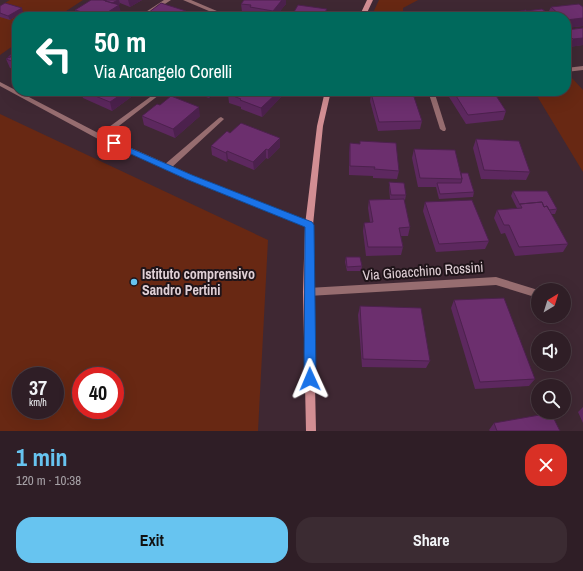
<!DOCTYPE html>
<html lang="en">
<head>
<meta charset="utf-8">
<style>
	body { margin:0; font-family:"Archivo Narrow",sans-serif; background:#3b2b32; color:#f1f3f6; height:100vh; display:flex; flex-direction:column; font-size:15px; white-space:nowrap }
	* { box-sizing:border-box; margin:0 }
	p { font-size:13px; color:#a7a2a7 }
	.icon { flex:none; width:22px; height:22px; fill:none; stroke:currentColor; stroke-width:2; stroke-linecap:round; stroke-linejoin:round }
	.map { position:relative; height:431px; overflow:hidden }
	.side { display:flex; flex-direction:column; background:#2f1e26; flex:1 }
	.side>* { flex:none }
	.guide { position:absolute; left:12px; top:12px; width:559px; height:84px; border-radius:16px; box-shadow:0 4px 16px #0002,0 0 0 1px #4a3c43; background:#00695c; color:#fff; overflow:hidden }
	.needle { width:26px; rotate:38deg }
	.fabs { position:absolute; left:531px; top:283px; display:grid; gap:8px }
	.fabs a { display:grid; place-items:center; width:40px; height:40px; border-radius:50%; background:#2f1e26; box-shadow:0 4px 16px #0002,0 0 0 1px #4a3c43; font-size:20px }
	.speed { position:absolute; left:12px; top:367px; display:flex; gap:8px; font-size:20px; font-weight:700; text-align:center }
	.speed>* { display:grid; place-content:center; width:52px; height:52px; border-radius:50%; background:#2f1e26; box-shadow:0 4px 16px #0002,0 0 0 1px #4a3c43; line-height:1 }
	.speed small { font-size:10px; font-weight:400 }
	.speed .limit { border:6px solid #d22; background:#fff; color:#111 }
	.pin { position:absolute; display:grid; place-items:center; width:34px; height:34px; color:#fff; margin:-17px; border-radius:8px; box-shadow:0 2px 6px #0006 }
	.me { position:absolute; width:44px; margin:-22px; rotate:359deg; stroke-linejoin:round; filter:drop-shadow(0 0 3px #0008) }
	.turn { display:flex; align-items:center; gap:14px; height:84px; padding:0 16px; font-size:18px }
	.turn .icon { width:52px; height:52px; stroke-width:2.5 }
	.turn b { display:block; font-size:28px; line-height:34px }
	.round { display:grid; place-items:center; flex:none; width:42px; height:42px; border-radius:16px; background:#3b2b32 }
	.headline { display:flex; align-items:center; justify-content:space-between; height:68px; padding:0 16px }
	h1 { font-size:24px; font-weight:800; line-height:30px; color:#67c4f0 }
	.action { display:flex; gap:8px; margin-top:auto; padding:8px 16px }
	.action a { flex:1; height:46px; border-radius:16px; background:#67c4f0; color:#111; font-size:16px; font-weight:800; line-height:46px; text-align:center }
	.action a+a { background:#3b2b32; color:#f1f3f6 }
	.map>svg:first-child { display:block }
	.green { fill:#682813; fill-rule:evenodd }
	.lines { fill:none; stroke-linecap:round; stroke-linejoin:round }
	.lane { fill:#976d70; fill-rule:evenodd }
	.street { fill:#976d70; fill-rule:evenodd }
	.secondary { fill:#d28e93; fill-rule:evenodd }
	.wall { fill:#5d285f }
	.shaded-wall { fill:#4c214d }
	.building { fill:#6c2f6e; stroke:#4c214d }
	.route { fill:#1a73e8; stroke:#114b97 }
	.poi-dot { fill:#67c4f0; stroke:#1f1419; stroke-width:1.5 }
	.labels { text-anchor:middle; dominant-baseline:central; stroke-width:4; stroke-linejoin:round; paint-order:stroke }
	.street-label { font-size:14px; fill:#e0d0d6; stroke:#1f1419 }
	.poi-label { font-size:14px; font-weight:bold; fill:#e0d0d6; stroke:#1f1419; text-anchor:start }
</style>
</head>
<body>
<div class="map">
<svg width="583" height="431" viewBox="0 0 583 431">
	<rect width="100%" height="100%" fill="#3f2833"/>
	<path class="green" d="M10 0H83L57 17H17V43L0 55V6Z
		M379 0H418L403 8V11L398 17H371Z
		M566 78H572L583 90V172L534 91H566Z
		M0 114 268 240 258 431H0ZM21 376H55V410H21ZM81 376H115V410H81Z"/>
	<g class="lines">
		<path class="lane" d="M428 91H434L446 129 445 131H443L440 129Z
			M157 92 160 94 159 95 102 139H98L97 137 98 135Z
			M221 117 224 119 223 120 170 169H164L163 167 164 165 219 118Z"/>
		<path class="street" d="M164 0H171L145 17H138Z
			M183 0H191L231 17H223Z
			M583 66V70L566 72V68Z
			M0 82 102 135 192 175 312 223 313 225 312 227H306L186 179 98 139 0 86Z
			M496 277 538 290V298L496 285 308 296 305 295 303 292 305 289 308 288Z
			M564 298 568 299 570 302 568 305 564 306Z"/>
		<path class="secondary" d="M367 0H373L365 17H359Z
			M325 91H331L323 126 313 225V292L316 431H306L303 292 305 225 317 126Z"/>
	</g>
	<path class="wall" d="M107 0H142L130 7 120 3V4L118 5 121 13 115 17H77L75 10Z
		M241 4H286L275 17H259L250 15V13L242 12Z
		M0 6 23 12 10 20 0 17Z
		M551 7H583V26L566 28V17H549L547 15Z
		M545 11 543 16 486 17Z
		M583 28V45L569 47 566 44V30Z
		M17 50V70L10 68 6 59Z
		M81 91H138V92L112 111 83 98Z
		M189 91H217L209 98Z
		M231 91H283V95L262 117 241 109V107L229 103 228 94Z
		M451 91H493L506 111 503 120 466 124 449 97Z
		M371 93 422 121 420 129 378 131 370 101Z
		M142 116H200L175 138 144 125Z
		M230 133 280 138V147L268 159 266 158 254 170 228 159 227 162 212 155 211 146Z
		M476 139 530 172 526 180 481 179 473 148Z
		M350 143 399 171 397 179 373 178V176L349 175V152Z
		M414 149 461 173 474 192 473 197 439 199 436 187H418L412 158Z
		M389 182 406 195 405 200H404L410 227 408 236H401L403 247 401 255 366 256 363 231 364 223 370 222 368 208 369 200 390 199 389 187Z
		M513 191 557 209 555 214H551L568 244 563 252 515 256 505 233 501 234 494 218 497 210 517 208 511 196Z
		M425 202 489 241 485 249 436 252 423 211Z
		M346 257 362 266 361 271H347L345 262Z
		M454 300 535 379 529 386 475 389 451 308Z
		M360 306 430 361 426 368 362 367 358 315Z
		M583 407V423L578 412Z
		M494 423 560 431H490L489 430Z"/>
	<path class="shaded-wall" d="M117 0H119L120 4 113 8 111 4Z
		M128 0H142L130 7Z
		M282 0H286V4L275 17H273V11Z
		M119 5 121 13 115 17H100Z
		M22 8 23 12 10 20 8 16Z
		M327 9 326 17H322Z
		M186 11 187 17H177Z
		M583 18V26L566 28V20Z
		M583 38V45L569 47 573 39Z
		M126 91H138V92L112 111 110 102Z
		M208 91H217L209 98Z
		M279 91H283V95L262 117 261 108Z
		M199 107 200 116 175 138 173 129Z
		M280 138V147L268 159V150Z
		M266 149V158L254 170 253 162Z
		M227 151 228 159 227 162 226 153Z"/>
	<path class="building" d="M91 0H103L119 5 100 17H91L83 14 85 13 75 10Z
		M107 0H118L112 3 105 1Z
		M244 0H282L273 11 250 7 251 5 241 4Z
		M5 3 22 8 8 16 0 13V6Z
		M161 3 186 11 177 17H146L144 16Z
		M579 4 583 7V18L566 20V17H562L551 7Z
		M298 5 327 9 322 17H291Z
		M542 9 545 11 539 12 545 17H532L526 11Z
		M526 10 532 17H486Z
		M69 13 75 15 71 17H68L64 15Z
		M583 28V38L573 39 566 32V30Z
		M17 50V53L9 58 8 57Z
		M17 53V63L6 59Z
		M83 91H126L110 102Z
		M231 91H279L261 108 240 100 241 99 228 94Z
		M412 91 422 121 379 122 371 93Z
		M453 91H493L506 111 468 115Z
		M171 96 199 107 173 129 142 116 157 104 160 105Z
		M241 123 280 138 268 150 266 149 253 162 227 151 226 153 211 146 227 131 230 133Z
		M476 139 519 141 530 172 484 170Z
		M360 141 396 143 399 171 374 169 375 167 350 166V143L360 144Z
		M414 149 455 150 462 179 420 178Z
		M461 173H468L474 192 440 194 437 183H461L462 179Z
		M389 182 404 183 406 195H391Z
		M513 191H547L557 209 549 210 547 206 544 207 542 202 520 204V205Z
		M404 199 410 227 399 228 403 247H368L364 223 373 222 369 200Z
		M472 200 489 241 439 244 425 202Z
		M542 202 544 207 547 206 568 244 519 247 509 225H504L497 210 522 208 520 204Z
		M346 257H360L362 266 347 267Z
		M504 298 535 379 480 382 454 300Z
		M360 306 421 308 430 361 363 359Z
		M551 413 560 431H497L494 423Z"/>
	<path class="route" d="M114 141 192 175 312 222 314 225 316 379 314 383 310 385 306 383 304 379 305 227 186 179 111 145V142Z"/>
	<circle class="poi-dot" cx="134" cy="282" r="4"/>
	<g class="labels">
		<g class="street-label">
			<text transform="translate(423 271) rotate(-4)">Via Gioacchino Rossini</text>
		</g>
		<g class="poi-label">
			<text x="142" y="274">Istituto comprensivo<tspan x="142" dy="16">Sandro Pertini</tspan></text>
		</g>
	</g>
</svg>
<div class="fabs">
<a><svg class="needle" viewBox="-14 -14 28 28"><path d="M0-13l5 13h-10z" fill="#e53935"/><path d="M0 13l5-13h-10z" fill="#a7a2a7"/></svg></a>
<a><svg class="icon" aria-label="sound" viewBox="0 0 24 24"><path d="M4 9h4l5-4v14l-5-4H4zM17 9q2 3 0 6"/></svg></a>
<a><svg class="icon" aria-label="search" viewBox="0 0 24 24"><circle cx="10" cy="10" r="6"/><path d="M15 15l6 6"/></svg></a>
</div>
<div class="speed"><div>37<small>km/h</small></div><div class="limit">40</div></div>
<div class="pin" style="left:114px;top:143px;background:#d93025"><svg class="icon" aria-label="arrive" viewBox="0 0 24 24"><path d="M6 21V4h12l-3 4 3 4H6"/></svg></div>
<svg class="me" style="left:310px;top:379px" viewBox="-20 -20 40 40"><path d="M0-17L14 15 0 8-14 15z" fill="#1a73e8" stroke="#fff" stroke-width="4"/></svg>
<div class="guide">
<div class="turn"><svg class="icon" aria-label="left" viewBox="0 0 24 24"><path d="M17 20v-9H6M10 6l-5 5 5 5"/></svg><div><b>50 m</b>Via Arcangelo Corelli</div></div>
</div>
</div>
<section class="side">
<div class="headline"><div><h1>1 min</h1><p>120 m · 10:38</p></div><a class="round" style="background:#d93025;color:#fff"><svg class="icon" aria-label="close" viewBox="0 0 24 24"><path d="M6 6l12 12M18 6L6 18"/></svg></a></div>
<div class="action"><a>Exit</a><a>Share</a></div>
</section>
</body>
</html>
